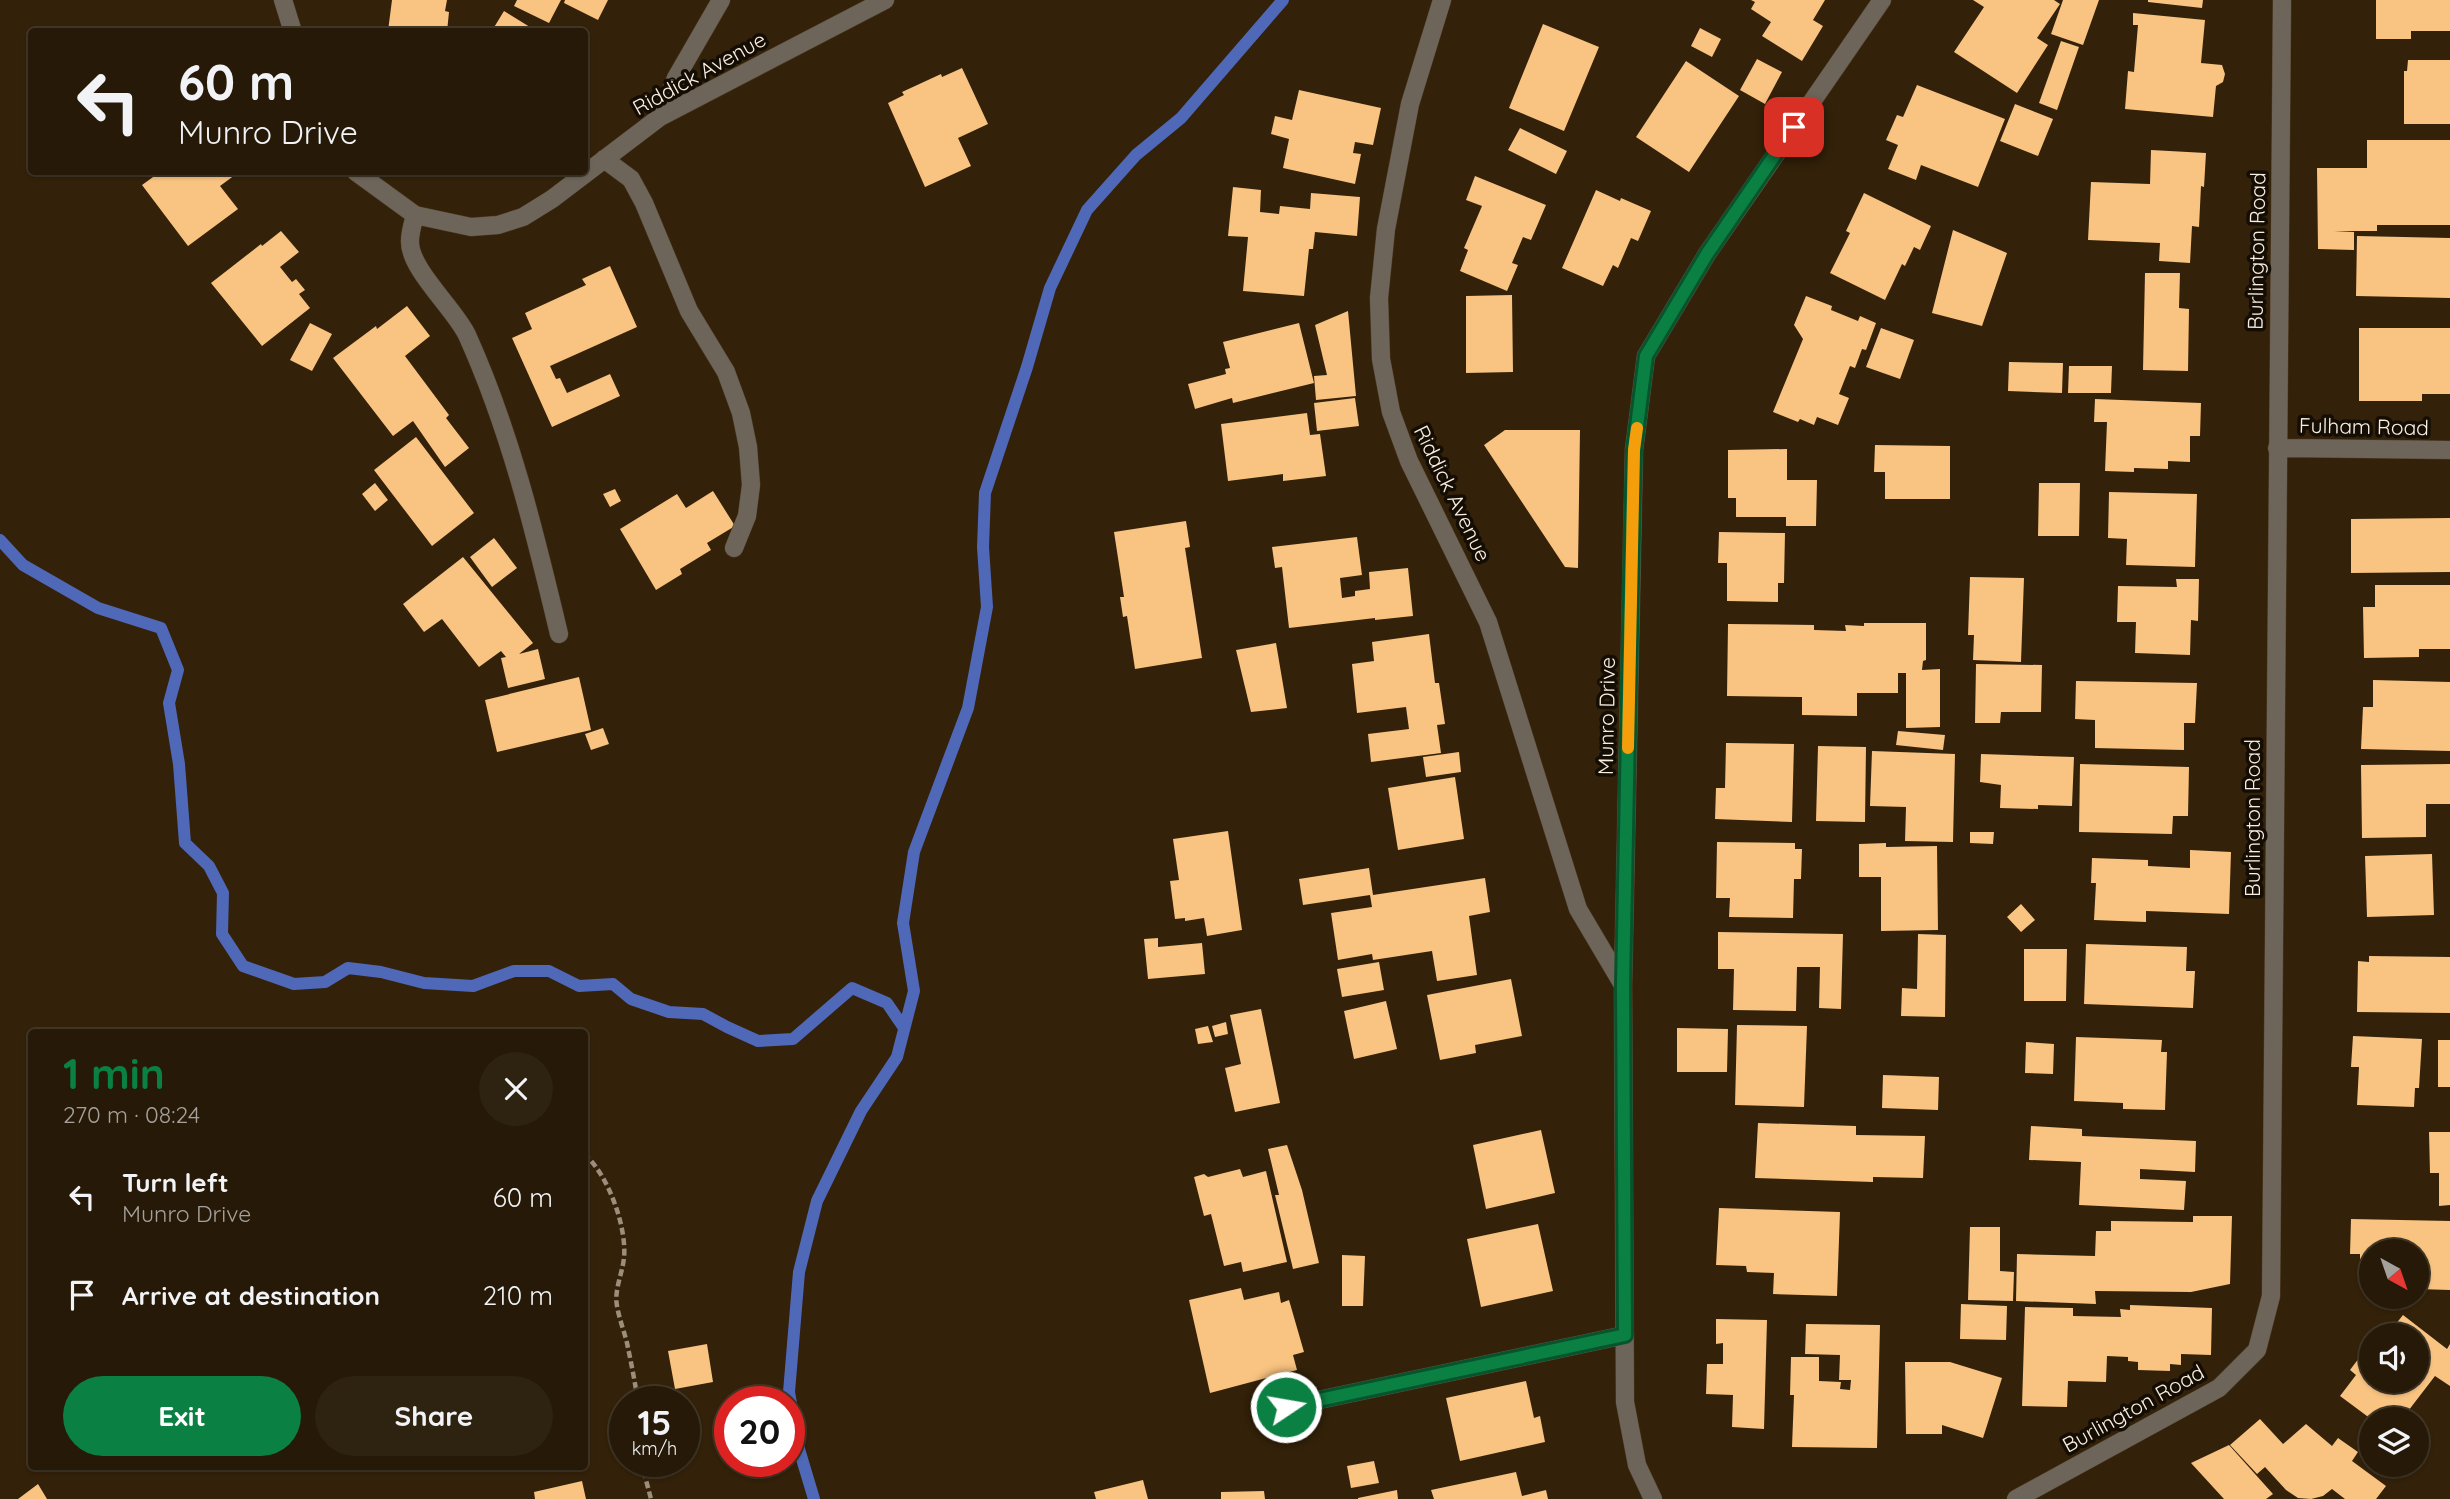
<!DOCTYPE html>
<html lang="en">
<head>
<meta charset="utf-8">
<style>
	body { margin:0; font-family:Quicksand,sans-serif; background:#2e2211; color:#f1f3f6; height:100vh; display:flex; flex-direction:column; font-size:26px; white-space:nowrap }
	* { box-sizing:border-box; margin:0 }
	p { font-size:23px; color:#a4a09b }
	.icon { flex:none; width:38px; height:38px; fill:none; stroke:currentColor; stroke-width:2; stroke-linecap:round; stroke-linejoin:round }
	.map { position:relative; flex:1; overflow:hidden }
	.sheet { position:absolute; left:28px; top:1029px; width:560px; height:441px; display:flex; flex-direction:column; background:#261907; border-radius:7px; box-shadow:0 2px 5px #0004,0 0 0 2px #423828 }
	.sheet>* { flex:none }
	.guide { position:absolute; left:28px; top:28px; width:560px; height:147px; border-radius:7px; box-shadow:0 2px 5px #0004,0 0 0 2px #423828; background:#261907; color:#f1f3f6; overflow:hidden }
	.needle { width:46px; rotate:140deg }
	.controls { position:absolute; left:2359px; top:1239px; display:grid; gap:14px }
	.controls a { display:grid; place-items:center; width:70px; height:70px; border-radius:50%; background:#261907; box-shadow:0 2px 5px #0004,0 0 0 2px #423828; font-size:35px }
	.speed { position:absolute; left:609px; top:1386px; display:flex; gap:14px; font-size:35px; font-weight:700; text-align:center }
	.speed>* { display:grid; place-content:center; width:91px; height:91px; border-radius:50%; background:#261907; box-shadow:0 2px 5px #0004,0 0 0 2px #423828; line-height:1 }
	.speed small { font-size:18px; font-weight:400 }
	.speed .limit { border:10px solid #d22; background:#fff; color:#111 }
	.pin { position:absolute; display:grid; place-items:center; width:60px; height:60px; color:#fff; margin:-30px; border-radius:14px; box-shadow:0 4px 10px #0006 }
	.me { position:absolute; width:77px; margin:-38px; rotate:78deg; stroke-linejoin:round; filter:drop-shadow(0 0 5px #0008) }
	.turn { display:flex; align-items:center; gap:24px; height:147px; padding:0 35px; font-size:32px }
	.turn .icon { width:91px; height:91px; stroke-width:2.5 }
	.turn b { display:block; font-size:49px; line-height:60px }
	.round { display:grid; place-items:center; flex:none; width:74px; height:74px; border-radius:37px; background:#2e2211 }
	.headline { display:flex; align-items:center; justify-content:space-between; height:119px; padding:0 35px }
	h1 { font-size:42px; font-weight:700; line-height:52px; color:#0b8043 }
	.cta { display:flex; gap:14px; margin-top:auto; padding:14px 35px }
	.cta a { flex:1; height:80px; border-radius:42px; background:#0b8043; color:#fff; font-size:28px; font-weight:700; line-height:80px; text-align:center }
	.cta a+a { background:#2e2211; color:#f1f3f6 }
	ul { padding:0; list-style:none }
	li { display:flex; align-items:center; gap:21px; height:98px; padding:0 35px }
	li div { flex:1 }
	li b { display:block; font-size:26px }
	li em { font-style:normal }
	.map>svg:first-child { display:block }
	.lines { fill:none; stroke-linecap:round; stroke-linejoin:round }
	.stream { stroke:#4f68b8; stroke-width:12 }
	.building { fill:#f9c381 }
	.minor-casing { stroke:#4f3e27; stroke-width:19 }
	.path { stroke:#9d8e7c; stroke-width:4.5; stroke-dasharray:7 3.5; stroke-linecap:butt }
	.minor { stroke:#6e655a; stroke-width:18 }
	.route-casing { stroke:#07532c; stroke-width:18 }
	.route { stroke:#0b8043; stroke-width:12 }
	.slow { stroke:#f59e0b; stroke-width:12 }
	.labels { text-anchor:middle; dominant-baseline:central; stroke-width:7; stroke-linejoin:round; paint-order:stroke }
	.street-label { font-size:21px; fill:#fbeee1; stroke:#140d04 }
</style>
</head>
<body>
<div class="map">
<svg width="2450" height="1499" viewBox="0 0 2450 1499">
	<rect width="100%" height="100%" fill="#332109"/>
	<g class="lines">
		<path class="stream" d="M0 540 23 565 98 608 161 628 178 670 169 703 179 764 185 843 209 866 223 893 222 934 243 966 294 984 325 982 348 968 381 972 424 983 473 986 514 971H549L579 986 613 984 631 999 669 1012 703 1014 727 1027 758 1041 793 1039 852 988 887 1003 904 1028
			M814 1499 799 1449 789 1392 799 1272 817 1201 861 1111 897 1057 914 991 903 923 914 852 968 708 987 607 983 547 985 493 1027 367 1050 288 1087 210 1136 155 1181 118 1283 0"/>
	</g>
	<path class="building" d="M392 0H447L445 11 449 12 447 32 388 31Z
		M517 0H561L549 23 514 6Z
		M565 0H608L598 20 564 3Z
		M1751 0H1825L1813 20 1823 26 1802 61 1762 36 1771 22 1751 9 1755 2Z
		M1973 0H2054L2060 4 2037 38 2048 45 2017 93 1954 52 1984 7Z
		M2063 0H2099L2083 45 2051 34Z
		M2148 0H2203L2202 8 2148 2Z
		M2376 0H2450V31H2411V39H2376Z
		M504 11 538 32H499L493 29Z
		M2133 13 2205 20 2201 63 2222 65 2225 74 2223 82 2216 86 2213 117 2125 109 2128 71 2134 72 2138 25H2133Z
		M1543 24 1599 47 1564 131 1509 108Z
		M1700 28 1721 39 1712 57 1691 46Z
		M2061 41 2079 47 2057 110 2039 103Z
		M1757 59 1782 72 1765 104 1740 90Z
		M2408 60H2450V124H2404V71H2407Z
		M1686 61 1739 96 1689 172 1636 137Z
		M962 68 988 124 958 138 971 166 925 187 888 103 904 95 902 92 941 74 942 77Z
		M1917 85 2005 119 1978 187 1921 165 1916 180 1888 169 1898 145 1886 140 1897 115 1903 117Z
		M1299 90 1381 108 1373 145 1355 142 1353 153 1361 154 1355 184 1283 168 1289 139 1271 134 1275 116 1292 120Z
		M2015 104 2053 119 2038 156 2000 141Z
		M1520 128 1567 151 1556 174 1508 150Z
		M2367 140H2450V225H2377V231H2334L2354 232V250L2318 249 2317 168H2367Z
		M2151 150 2206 153 2204 187 2201 186 2199 227 2192 226 2190 263 2159 261 2160 243 2088 240 2091 182 2150 184Z
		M160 172H239L220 186 238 209 188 246 142 185Z
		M1475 176 1546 205 1531 240 1523 237 1512 263 1518 265 1507 291 1460 271 1468 250 1464 248 1482 206 1466 200Z
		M1233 187 1261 190 1260 212 1279 214 1280 206 1310 209 1311 193 1360 197 1357 236 1315 232 1313 249H1309L1304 296 1243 291 1248 237 1228 236Z
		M1596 190 1620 201 1621 198 1651 211 1638 241 1631 238 1618 268 1613 265 1603 286 1562 268Z
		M1864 193 1931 226 1920 250 1914 247 1905 266 1902 264 1885 300 1830 273 1850 233 1846 231Z
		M1953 230 2007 253 1982 326 1932 313Z
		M281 231 299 252 280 267 292 282 296 279 305 290 299 294 310 308 262 346 211 283 261 244 262 246Z
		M2357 236 2450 238V298L2356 296Z
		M610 266 637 327 550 366 556 379 560 378 567 393 610 374 620 396 552 427 512 338 532 329 525 313 586 285 582 279Z
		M2145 273H2180L2179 308 2189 309 2188 371 2143 370Z
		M1512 295 1513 372 1466 373V296Z
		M1806 296 1832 306 1831 310 1858 321 1860 316 1876 323 1866 350 1862 349 1855 368 1850 366 1839 394 1849 398 1838 425 1817 417 1814 425 1800 419 1798 422 1773 412 1803 339 1794 325Z
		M407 306 430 336 405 356 449 415 446 418 469 448 445 467 413 421 393 436 333 358 376 326 377 329Z
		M1348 311 1356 396 1316 400 1314 376 1327 375 1315 325Z
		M310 323 332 334 312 371 290 360Z
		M1299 323 1314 383 1233 403 1232 398 1195 409 1188 384 1226 374 1225 369 1230 368 1223 342Z
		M1881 328 1914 340 1900 379 1866 367Z
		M2359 328H2450V394H2422V401H2359Z
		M2009 362 2063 363 2062 393 2008 391Z
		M2069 366H2112L2111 393H2068Z
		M1355 398 1359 426 1317 431 1314 403Z
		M2095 399 2201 403 2200 436H2190V462L2168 461V469L2134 468V472L2105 471 2107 422H2094Z
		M1307 413 1310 435 1320 434 1326 476 1283 481V474L1228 481 1221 424Z
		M1505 430H1580L1578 568 1565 567 1484 445Z
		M416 437 474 513 432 546 374 470Z
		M1875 445 1950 446V499H1885V472H1874Z
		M1787 449V480H1817L1816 526H1786V517H1736V498H1728V450Z
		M375 483 388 500 375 511 362 494Z
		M2039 483H2080L2079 536H2038Z
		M615 489 621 501 610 507 603 494Z
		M713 491 735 526 707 543 711 550 680 569 682 574 656 590 620 529 677 494 686 508Z
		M2109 492 2197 494 2195 567 2126 565 2127 539 2108 538Z
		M2450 518V572L2351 573V519Z
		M1186 521 1190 547 1185 548 1202 658 1135 669 1127 616 1123 617 1120 597H1124L1114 532Z
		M1719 532 1785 533 1784 583H1778V602L1727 601V563H1718Z
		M1357 537 1362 575 1340 578 1342 598 1355 596V591L1370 589 1369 572 1408 568 1413 616 1375 620V618L1289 628 1282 567 1275 568 1272 547Z
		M494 538 517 568 492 587 470 557Z
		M463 557 533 643 519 654 538 649 545 679 508 688 501 658 506 657 501 651 479 667 442 619 424 632 403 604Z
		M1970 577 2024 578 2021 662 1973 660 1974 635H1968Z
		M2176 579H2199L2198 621 2191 620 2190 655 2135 653 2136 622H2117L2118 586 2177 587Z
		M2375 585H2450V649H2419V657L2364 658 2363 607H2375Z
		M1864 623H1926V660L1923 661 1922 670 1940 669V727L1906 728V673H1898V693H1857V716L1802 715V697L1727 696 1728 624 1814 625V630L1846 631 1845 625 1864 626Z
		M1429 634 1435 683H1439L1445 724 1437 725 1441 753 1371 762 1368 734 1409 729 1406 707 1357 713 1352 664 1374 661 1372 642Z
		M1276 643 1287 708 1251 712 1236 650Z
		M1976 664 2042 665 2041 712H2001L2000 723H1975Z
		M579 677 591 730 497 752 485 700Z
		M2373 680 2450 682V751L2361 749 2363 707H2373Z
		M2076 681 2197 683 2195 723H2184V750L2095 748V720L2075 719Z
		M603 728 609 744 591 750 585 734Z
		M1898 731 1945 735 1943 750 1896 745Z
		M1726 743 1794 744 1792 822 1715 819 1716 788H1725Z
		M1818 746 1866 747 1865 822 1816 821Z
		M1872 751 1955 754 1953 842 1905 841 1906 807 1870 806Z
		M1459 752 1461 772 1426 777 1423 757Z
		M1981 754 2074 757 2072 806 2038 805V809L2000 808 2001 785 1980 782Z
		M2080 764 2189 767 2188 816H2173L2172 834 2079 832Z
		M2450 764V804H2426V837L2362 838 2361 765Z
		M1455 777 1464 839 1398 850 1388 788Z
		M1228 831 1242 930 1207 936 1204 918 1185 921V918L1175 919 1170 881 1179 880 1173 839Z
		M1970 832H1994L1993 844 1970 843Z
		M1717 842 1795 843V849H1802L1801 879H1794L1793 918 1729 917 1730 898H1716Z
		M1886 843V847L1937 846 1938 930 1881 931V877H1859V844Z
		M2190 850 2231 852 2229 914 2146 911V922L2094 920 2096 883H2091L2092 858 2148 860V866L2190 868Z
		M2432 854 2434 915 2367 917 2365 856Z
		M1369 868 1373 895 1485 878 1490 912 1469 916 1477 975 1437 981 1432 951 1373 960 1372 954 1338 960 1331 913 1372 907 1370 895 1303 905 1299 879Z
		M2021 904 2035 920 2021 932 2007 917Z
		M1718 932 1843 934 1841 1009 1819 1008 1820 967H1797L1796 1011 1733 1010 1734 969H1718Z
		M1918 934 1946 935 1945 1017 1901 1016 1902 988 1917 989Z
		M1158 938V947L1202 943 1205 974 1148 979 1144 939Z
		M2086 944 2187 947 2186 971H2195L2193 1008 2084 1004Z
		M2024 949H2067L2066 1001H2024Z
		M2369 956 2450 957V1013L2357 1012 2358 961 2369 962Z
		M1379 962 1384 990 1342 997 1337 969Z
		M1511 979 1522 1036 1475 1045 1476 1053 1440 1060 1427 995Z
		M1386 1001 1397 1049 1354 1059 1344 1011Z
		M1261 1009 1280 1103 1235 1112 1225 1068 1241 1064 1230 1015Z
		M1226 1022 1228 1034 1215 1037 1212 1026Z
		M1737 1025 1807 1026 1804 1107 1735 1105Z
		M1208 1026 1213 1042 1198 1044 1195 1029Z
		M1677 1028 1728 1029 1727 1072H1677Z
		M2353 1036 2422 1039 2419 1088H2415L2414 1107 2357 1105 2359 1067H2351Z
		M2076 1037 2162 1040 2161 1052H2167L2165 1110 2123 1109V1103L2074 1101Z
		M2438 1040H2450V1087H2438Z
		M2026 1042 2054 1044 2053 1074 2025 1073Z
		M1883 1075 1939 1077 1938 1110 1882 1108Z
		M1758 1123 1856 1126V1135L1925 1136 1923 1178 1873 1177V1182L1755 1178Z
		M2031 1126 2082 1129V1136L2196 1141 2195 1172 2140 1169V1179L2186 1181 2184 1210 2079 1205 2081 1162 2029 1160Z
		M1541 1130 1555 1193 1486 1209 1473 1145Z
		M2429 1132H2450V1205L2439 1206V1173H2430Z
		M1287 1145 1302 1190 1319 1263 1293 1269 1275 1195H1279L1268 1149Z
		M1240 1169 1243 1177 1266 1171 1287 1262 1243 1272 1241 1262 1224 1266 1211 1214 1204 1216 1194 1177 1204 1174 1208 1177Z
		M1719 1208 1840 1212 1837 1296 1773 1294 1774 1273 1747 1272 1746 1266 1716 1265Z
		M2193 1216H2232L2230 1284 2191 1292 2095 1291 2096 1304 2016 1301 2017 1254 2095 1256 2096 1231H2111V1221L2193 1222Z
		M2351 1219 2450 1221V1290L2417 1289V1251H2371V1288H2360V1254H2350Z
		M1538 1224 1553 1291 1481 1307 1467 1239Z
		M1970 1227H2000V1271L2014 1272 2013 1301 1968 1300Z
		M1342 1255 1365 1256 1363 1306H1342Z
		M1241 1288 1244 1300 1279 1292 1281 1303 1289 1300 1304 1352 1293 1355 1297 1370 1210 1393 1189 1300Z
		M1961 1304 2007 1306 2006 1340 1960 1339Z
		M2130 1305 2212 1308 2211 1355 2181 1354V1365L2170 1364V1371L2138 1370V1362L2128 1361V1357L2107 1356 2106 1382 2068 1381 2067 1407 2022 1406 2025 1307 2073 1308V1316L2121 1317 2120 1309 2130 1310Z
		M2403 1315 2447 1349 2450 1344V1386L2435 1376 2402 1419H2371L2340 1396 2356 1375 2350 1370 2371 1342V1381H2417V1335H2387Z
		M1716 1319 1767 1320 1764 1429 1732 1427 1733 1395 1706 1394 1707 1364H1723V1343L1716 1344Z
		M1806 1324 1880 1325 1877 1448 1792 1447 1794 1395H1790L1791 1357H1819V1381L1841 1382 1840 1389 1850 1390 1851 1380H1839L1840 1355 1805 1354Z
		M707 1344 713 1382 675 1389 668 1351Z
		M1905 1362H1950L2002 1378 1983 1438 1942 1425V1434H1906Z
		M1526 1381 1534 1418 1540 1416 1545 1442 1460 1461 1446 1398Z
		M2260 1419 2283 1444 2306 1424 2332 1446 2338 1438 2358 1452 2352 1461 2386 1486 2376 1499H2345L2332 1489 2323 1496 2311 1499 2298 1498 2286 1490 2265 1467 2257 1474 2230 1445Z
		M2229 1445 2273 1494 2266 1499H2224L2191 1463Z
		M1374 1461 1379 1483 1351 1488 1347 1466Z
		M1516 1472 1522 1496 1546 1490 1548 1499H1434L1431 1490Z
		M1143 1480 1148 1499H1096L1094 1492Z
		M582 1481 586 1499H535L534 1492Z
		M38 1484 47 1499H18Z
		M1397 1490 1398 1499H1358V1498Z
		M1264 1491 1265 1499H1221V1492Z"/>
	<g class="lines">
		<g class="minor-casing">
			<path id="minor" d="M283 0 293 32
				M1442 0 1410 104 1386 229 1379 298 1381 359 1391 412 1409 461 1488 622 1578 909 1623 985
				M660 117 676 78 721 0
				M604 159 631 179 644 203 689 311 726 372 741 413 748 447 751 485 747 516 734 548
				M356 172 415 215 471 227 498 225 523 217 552 199 660 117 885 0
				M415 215C413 223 410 232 410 241 409 269 455 309 467 335 510 430 535 533 559 634
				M2277 448 2450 450
				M1286 1407 1625 1335
				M1653 1499 1637 1465 1625 1402 1623 985 1634 450 1646 356 1707 254 1882 0
				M2016 1499 2219 1388 2257 1350 2271 1296 2282 0"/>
		</g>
		<path class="path" d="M584 1154C608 1174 627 1227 624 1258 622 1275 614 1290 617 1306 619 1318 624 1331 627 1343 631 1362 635 1382 638 1402
			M641 1461 651 1499"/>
		<use href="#minor" class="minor"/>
	</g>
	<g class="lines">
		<g class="route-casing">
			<path id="route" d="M1286 1407 1625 1335 1623 985 1632 531 1634 450 1646 356 1707 254 1794 127"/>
		</g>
		<use href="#route" class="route"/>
		<path class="slow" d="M1628 748 1634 450 1637 428"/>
	</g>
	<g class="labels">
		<g class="street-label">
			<text transform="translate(699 73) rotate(-29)">Riddick Avenue</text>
			<text transform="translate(2256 251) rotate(-89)">Burlington Road</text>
			<text transform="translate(2364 426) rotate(1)">Fulham Road</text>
			<text transform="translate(1453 493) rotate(64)">Riddick Avenue</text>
			<text transform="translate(1606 716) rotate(-89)">Munro Drive</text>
			<text transform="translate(2252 818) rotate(-90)">Burlington Road</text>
			<text transform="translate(2133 1408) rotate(-29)">Burlington Road</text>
		</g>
	</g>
</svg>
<div class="controls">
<a><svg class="needle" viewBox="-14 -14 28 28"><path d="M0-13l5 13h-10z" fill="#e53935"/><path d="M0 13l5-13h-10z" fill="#a4a09b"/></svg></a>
<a><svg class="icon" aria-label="sound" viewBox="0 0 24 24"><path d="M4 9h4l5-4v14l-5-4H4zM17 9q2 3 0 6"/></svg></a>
<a><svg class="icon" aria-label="layers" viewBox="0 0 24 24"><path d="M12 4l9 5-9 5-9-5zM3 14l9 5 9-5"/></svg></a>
</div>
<div class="speed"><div>15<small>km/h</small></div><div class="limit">20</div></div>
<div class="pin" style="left:1794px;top:127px;background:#d93025"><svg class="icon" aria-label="arrive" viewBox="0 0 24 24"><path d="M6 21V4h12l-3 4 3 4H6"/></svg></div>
<svg class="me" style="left:1286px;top:1407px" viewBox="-20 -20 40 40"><circle r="17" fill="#0b8043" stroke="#fff" stroke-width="3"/><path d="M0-11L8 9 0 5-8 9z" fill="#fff"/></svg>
<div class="guide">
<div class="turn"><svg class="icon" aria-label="left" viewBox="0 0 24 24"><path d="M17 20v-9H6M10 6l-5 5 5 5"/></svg><div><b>60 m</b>Munro Drive</div></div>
</div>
<section class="sheet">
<div class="headline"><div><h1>1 min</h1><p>270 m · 08:24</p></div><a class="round"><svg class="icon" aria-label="close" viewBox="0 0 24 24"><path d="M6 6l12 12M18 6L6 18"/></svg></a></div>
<ul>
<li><svg class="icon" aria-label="left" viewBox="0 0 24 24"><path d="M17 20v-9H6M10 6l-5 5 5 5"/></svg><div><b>Turn left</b><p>Munro Drive</p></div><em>60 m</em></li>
<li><svg class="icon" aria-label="arrive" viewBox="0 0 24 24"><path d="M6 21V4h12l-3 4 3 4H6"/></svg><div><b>Arrive at destination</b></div><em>210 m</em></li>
</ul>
<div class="cta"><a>Exit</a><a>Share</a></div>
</section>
</div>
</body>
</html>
